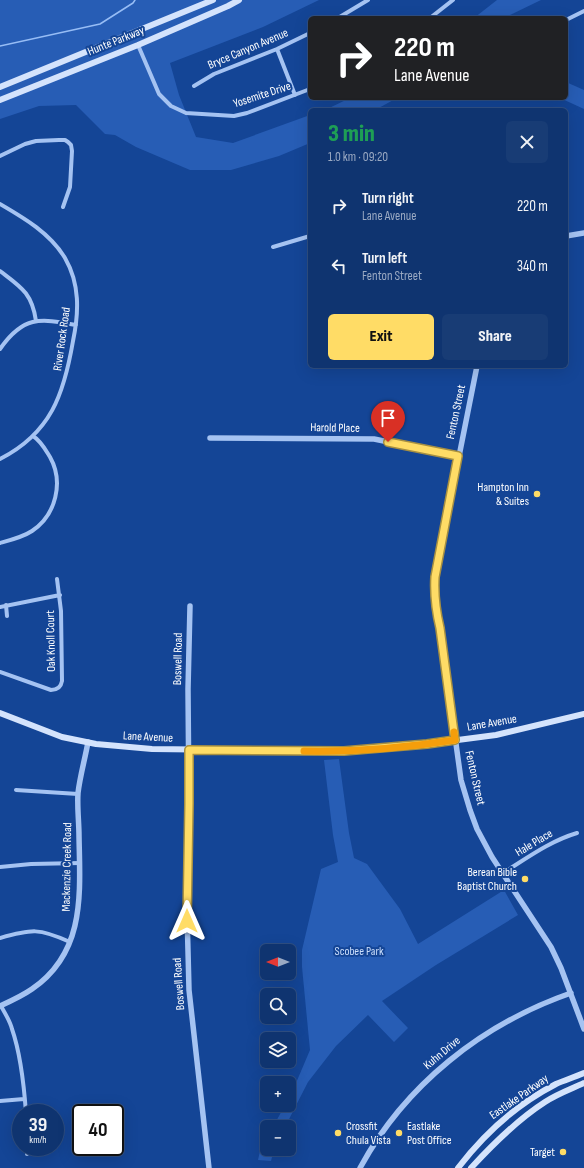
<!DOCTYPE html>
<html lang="en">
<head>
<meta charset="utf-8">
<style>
	body { margin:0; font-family:"Sofia Sans Condensed",sans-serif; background:#183c75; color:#f1f3f6; height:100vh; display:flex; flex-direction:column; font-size:15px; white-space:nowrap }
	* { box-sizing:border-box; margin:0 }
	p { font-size:13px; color:#9baac3 }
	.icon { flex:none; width:22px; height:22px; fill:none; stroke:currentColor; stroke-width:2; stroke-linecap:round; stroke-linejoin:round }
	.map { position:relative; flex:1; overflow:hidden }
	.drawer { position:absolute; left:308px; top:108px; width:260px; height:260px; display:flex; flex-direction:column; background:#0f3470; border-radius:6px; box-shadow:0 4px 16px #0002,0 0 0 1px #2f4f83 }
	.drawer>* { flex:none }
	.hud { position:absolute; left:308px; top:16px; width:260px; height:84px; border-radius:6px; box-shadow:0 4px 16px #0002,0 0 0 1px #2f4f83; background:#202124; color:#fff; overflow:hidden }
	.needle { width:26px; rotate:270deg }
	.tools { position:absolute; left:260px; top:944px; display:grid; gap:8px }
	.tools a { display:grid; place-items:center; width:36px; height:36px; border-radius:6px; background:#0f3470; box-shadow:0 4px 16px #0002,0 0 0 1px #2f4f83; font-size:20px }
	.speed { position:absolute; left:12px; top:1104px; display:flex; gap:8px; font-size:20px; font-weight:700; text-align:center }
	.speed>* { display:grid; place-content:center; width:52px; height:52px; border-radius:50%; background:#0f3470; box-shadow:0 4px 16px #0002,0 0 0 1px #2f4f83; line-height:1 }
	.speed small { font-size:10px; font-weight:400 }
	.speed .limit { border:2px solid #111; border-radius:6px; background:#fff; color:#111 }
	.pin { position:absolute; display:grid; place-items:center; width:34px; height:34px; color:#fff; margin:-41px -17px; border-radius:50% 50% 50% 0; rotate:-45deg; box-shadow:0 0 4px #0007 }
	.pin .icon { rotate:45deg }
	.me { position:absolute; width:44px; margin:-22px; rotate:0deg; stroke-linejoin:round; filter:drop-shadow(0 0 3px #0008) }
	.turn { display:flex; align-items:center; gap:14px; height:84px; padding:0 20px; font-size:18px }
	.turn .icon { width:52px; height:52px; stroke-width:2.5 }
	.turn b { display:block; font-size:28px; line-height:34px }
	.round { display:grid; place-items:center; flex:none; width:42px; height:42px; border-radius:6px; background:#183c75 }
	.headline { display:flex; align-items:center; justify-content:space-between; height:68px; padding:0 20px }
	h1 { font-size:24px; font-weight:800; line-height:30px; color:#1e9e55 }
	.cta { display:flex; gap:8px; margin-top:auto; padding:8px 20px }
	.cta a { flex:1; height:46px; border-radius:6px; background:#ffdc66; color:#111; font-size:16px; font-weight:800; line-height:46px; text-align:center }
	.cta a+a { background:#183c75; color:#f1f3f6 }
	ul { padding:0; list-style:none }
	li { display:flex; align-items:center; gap:12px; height:60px; padding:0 20px }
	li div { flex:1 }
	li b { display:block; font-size:15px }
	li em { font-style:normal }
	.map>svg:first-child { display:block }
	.green { fill:#275db5 }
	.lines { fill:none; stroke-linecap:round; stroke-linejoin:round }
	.stream { stroke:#97bdf5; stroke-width:1.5 }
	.minor { stroke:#a5c3f2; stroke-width:4 }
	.tertiary { stroke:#a5c3f2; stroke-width:5.5 }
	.secondary { stroke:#d4e3fc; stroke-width:6 }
	.route-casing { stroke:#a68f42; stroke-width:10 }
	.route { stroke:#ffdc66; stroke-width:7 }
	.slow { stroke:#f59e0b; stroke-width:7 }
	.poi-dot { fill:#ffdc66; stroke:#144596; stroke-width:1.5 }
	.labels { text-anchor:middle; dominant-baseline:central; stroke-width:4; stroke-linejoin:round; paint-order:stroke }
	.street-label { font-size:12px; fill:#fff; stroke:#144596 }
	.poi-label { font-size:12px; fill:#fff; stroke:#144596; text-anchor:end }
	.park-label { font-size:12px; fill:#ccdffc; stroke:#144596 }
</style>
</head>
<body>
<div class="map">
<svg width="584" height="1168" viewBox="0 0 584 1168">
	<rect width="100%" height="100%" fill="#144596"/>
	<path class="green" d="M0 0H319L263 27 170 63 179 95 196 137 233 143 310 115V143L279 156 231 170H190L136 147 115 135 105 134 76 105 39 106 0 119Z
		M497 0H541L504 18H474Z
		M566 82 584 90V109L560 98H566Z
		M350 98H397L375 110H325Z
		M339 759 349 833 354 858 367 864 400 909 418 944 504 890 518 915 436 965 382 1001 408 1028 394 1042 368 1015 336 1046 308 1082 285 1127H273L285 1105H289V1097L296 1083 310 1050 302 967V950L321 869 338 862 333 835 324 760Z
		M267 1139V1149H274L271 1161 258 1160 260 1151Z"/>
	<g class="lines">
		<path class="stream" d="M0 46 100 24 133 3 135 0"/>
		<path class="minor" d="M338 18 368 0
			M430 18 453 0
			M566 20 584 11
			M138 45 159 94 171 106 186 113 234 116 247 113 310 89
			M277 49 295 95
			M194 86 214 74 277 49 310 33
			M0 156 25 144 36 141 59 140H65L68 142 71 145 72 151 70 187 63 207
			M0 204C24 218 50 233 65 258 80 284 79 312 73 341 64 394 51 433 0 459
			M273 247 310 236
			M0 271C21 287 32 293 36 321
			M0 349C23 316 39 318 76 325
			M0 543C11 540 23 537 32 531 56 515 64 482 50 457 45 449 41 441 33 436
			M6 605 7 616
			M0 607 60 595
			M0 672 51 690C57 690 61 687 62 681L61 611 57 579
			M16 790 78 794
			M0 867 31 864 80 863
			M503 873C527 858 550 841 577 833
			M0 938C32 929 39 928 70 942
			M1 1006C5 1013 10 1021 12 1029 21 1055 24 1085 26 1113
			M0 1101 24 1099
			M27 1147V1154"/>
		<path class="tertiary" d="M566 236 584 233
			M477 366 435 577C434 594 436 611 440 628L461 780 470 810 477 829 492 857 551 947 561 968 584 1029
			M210 438 374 439 458 456
			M190 606 188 689 189 804 187 912 189 990 209 1168
			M0 1006C11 1001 22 996 32 989 86 952 80 893 79 836 79 822 77 807 78 793 80 776 85 759 88 742
			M360 1168C405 1085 482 1024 571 993"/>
		<path class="secondary" d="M0 87 213 0
			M0 100 138 45 228 6 239 0
			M0 713 62 737 96 744 152 749 315 751 361 750 427 744 496 735 584 714
			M458 1168C484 1134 517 1104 556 1084 565 1080 575 1077 584 1073
			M471 1168C493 1144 517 1120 545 1102 557 1094 571 1089 584 1083"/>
	</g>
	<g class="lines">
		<g class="route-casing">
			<path id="route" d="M187 921 189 804V750L344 751 427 744 455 740 440 628C436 611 434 594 435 577L458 456 388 442"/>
		</g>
		<use href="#route" class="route"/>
		<path class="slow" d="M304 751C355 752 405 748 455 740L454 732"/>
	</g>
	<g class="poi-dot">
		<circle cx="537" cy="494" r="4"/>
		<circle cx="525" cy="879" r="4"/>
		<circle cx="338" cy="1133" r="4"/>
		<circle cx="399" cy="1133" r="4"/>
		<circle cx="563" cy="1152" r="4"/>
	</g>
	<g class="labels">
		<g class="street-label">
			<text transform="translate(116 41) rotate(-22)">Hunte Parkway</text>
			<text transform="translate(248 49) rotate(-23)">Bryce Canyon Avenue</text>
			<text transform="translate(262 95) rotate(-18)">Yosemite Drive</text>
			<text transform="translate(62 339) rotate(-82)">River Rock Road</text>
			<text transform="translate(456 412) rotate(-78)">Fenton Street</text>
			<text transform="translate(335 428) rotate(1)">Harold Place</text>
			<text transform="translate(51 641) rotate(-91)">Oak Knoll Court</text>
			<text transform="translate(178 659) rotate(-89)">Boswell Road</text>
			<text transform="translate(492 723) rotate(-10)">Lane Avenue</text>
			<text transform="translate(148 737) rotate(3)">Lane Avenue</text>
			<text transform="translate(475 778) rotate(77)">Fenton Street</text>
			<text transform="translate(534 843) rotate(-31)">Hale Place</text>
			<text transform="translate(67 867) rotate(-89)">Mackenzie Creek Road</text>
			<text transform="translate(179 984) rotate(-94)">Boswell Road</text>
			<text transform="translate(442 1053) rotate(-40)">Kuhn Drive</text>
			<text transform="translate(519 1097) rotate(-35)">Eastlake Parkway</text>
		</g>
		<g class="poi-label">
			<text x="529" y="487">Hampton Inn<tspan x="529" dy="14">&amp; Suites</tspan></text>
			<text x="517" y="872">Berean Bible<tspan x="517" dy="14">Baptist Church</tspan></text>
			<text x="346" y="1126" text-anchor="start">Crossfit<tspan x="346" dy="14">Chula Vista</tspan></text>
			<text x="407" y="1126" text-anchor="start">Eastlake<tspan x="407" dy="14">Post Office</tspan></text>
			<text x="555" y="1152">Target</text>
		</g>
		<g class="park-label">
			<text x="359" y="951">Scobee Park</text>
		</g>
	</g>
</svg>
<div class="tools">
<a><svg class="needle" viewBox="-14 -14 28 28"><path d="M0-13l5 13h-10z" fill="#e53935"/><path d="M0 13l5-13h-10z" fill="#9baac3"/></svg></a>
<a><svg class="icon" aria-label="search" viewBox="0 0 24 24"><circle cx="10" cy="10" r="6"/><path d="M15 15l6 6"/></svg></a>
<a><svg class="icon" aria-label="layers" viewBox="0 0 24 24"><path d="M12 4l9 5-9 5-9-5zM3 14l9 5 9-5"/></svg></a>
<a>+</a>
<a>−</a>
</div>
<div class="speed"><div>39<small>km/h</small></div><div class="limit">40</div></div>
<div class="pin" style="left:388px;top:442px;background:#d93025"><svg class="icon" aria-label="arrive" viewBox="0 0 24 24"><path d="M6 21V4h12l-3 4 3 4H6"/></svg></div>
<svg class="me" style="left:187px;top:921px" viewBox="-20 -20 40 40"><path d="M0-17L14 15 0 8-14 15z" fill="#ffdc66" stroke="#fff" stroke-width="4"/></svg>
<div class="hud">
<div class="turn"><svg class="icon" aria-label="right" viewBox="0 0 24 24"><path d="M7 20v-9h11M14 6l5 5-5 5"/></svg><div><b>220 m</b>Lane Avenue</div></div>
</div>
<section class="drawer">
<div class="headline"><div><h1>3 min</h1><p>1.0 km · 09:20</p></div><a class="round"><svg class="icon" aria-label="close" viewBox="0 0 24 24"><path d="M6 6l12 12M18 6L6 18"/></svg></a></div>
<ul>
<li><svg class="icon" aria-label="right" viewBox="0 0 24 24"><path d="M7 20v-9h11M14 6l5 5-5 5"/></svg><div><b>Turn right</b><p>Lane Avenue</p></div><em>220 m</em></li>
<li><svg class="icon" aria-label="left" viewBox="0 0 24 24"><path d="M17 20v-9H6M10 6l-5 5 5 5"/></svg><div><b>Turn left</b><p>Fenton Street</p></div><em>340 m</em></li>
</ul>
<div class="cta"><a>Exit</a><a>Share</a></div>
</section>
</div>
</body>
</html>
